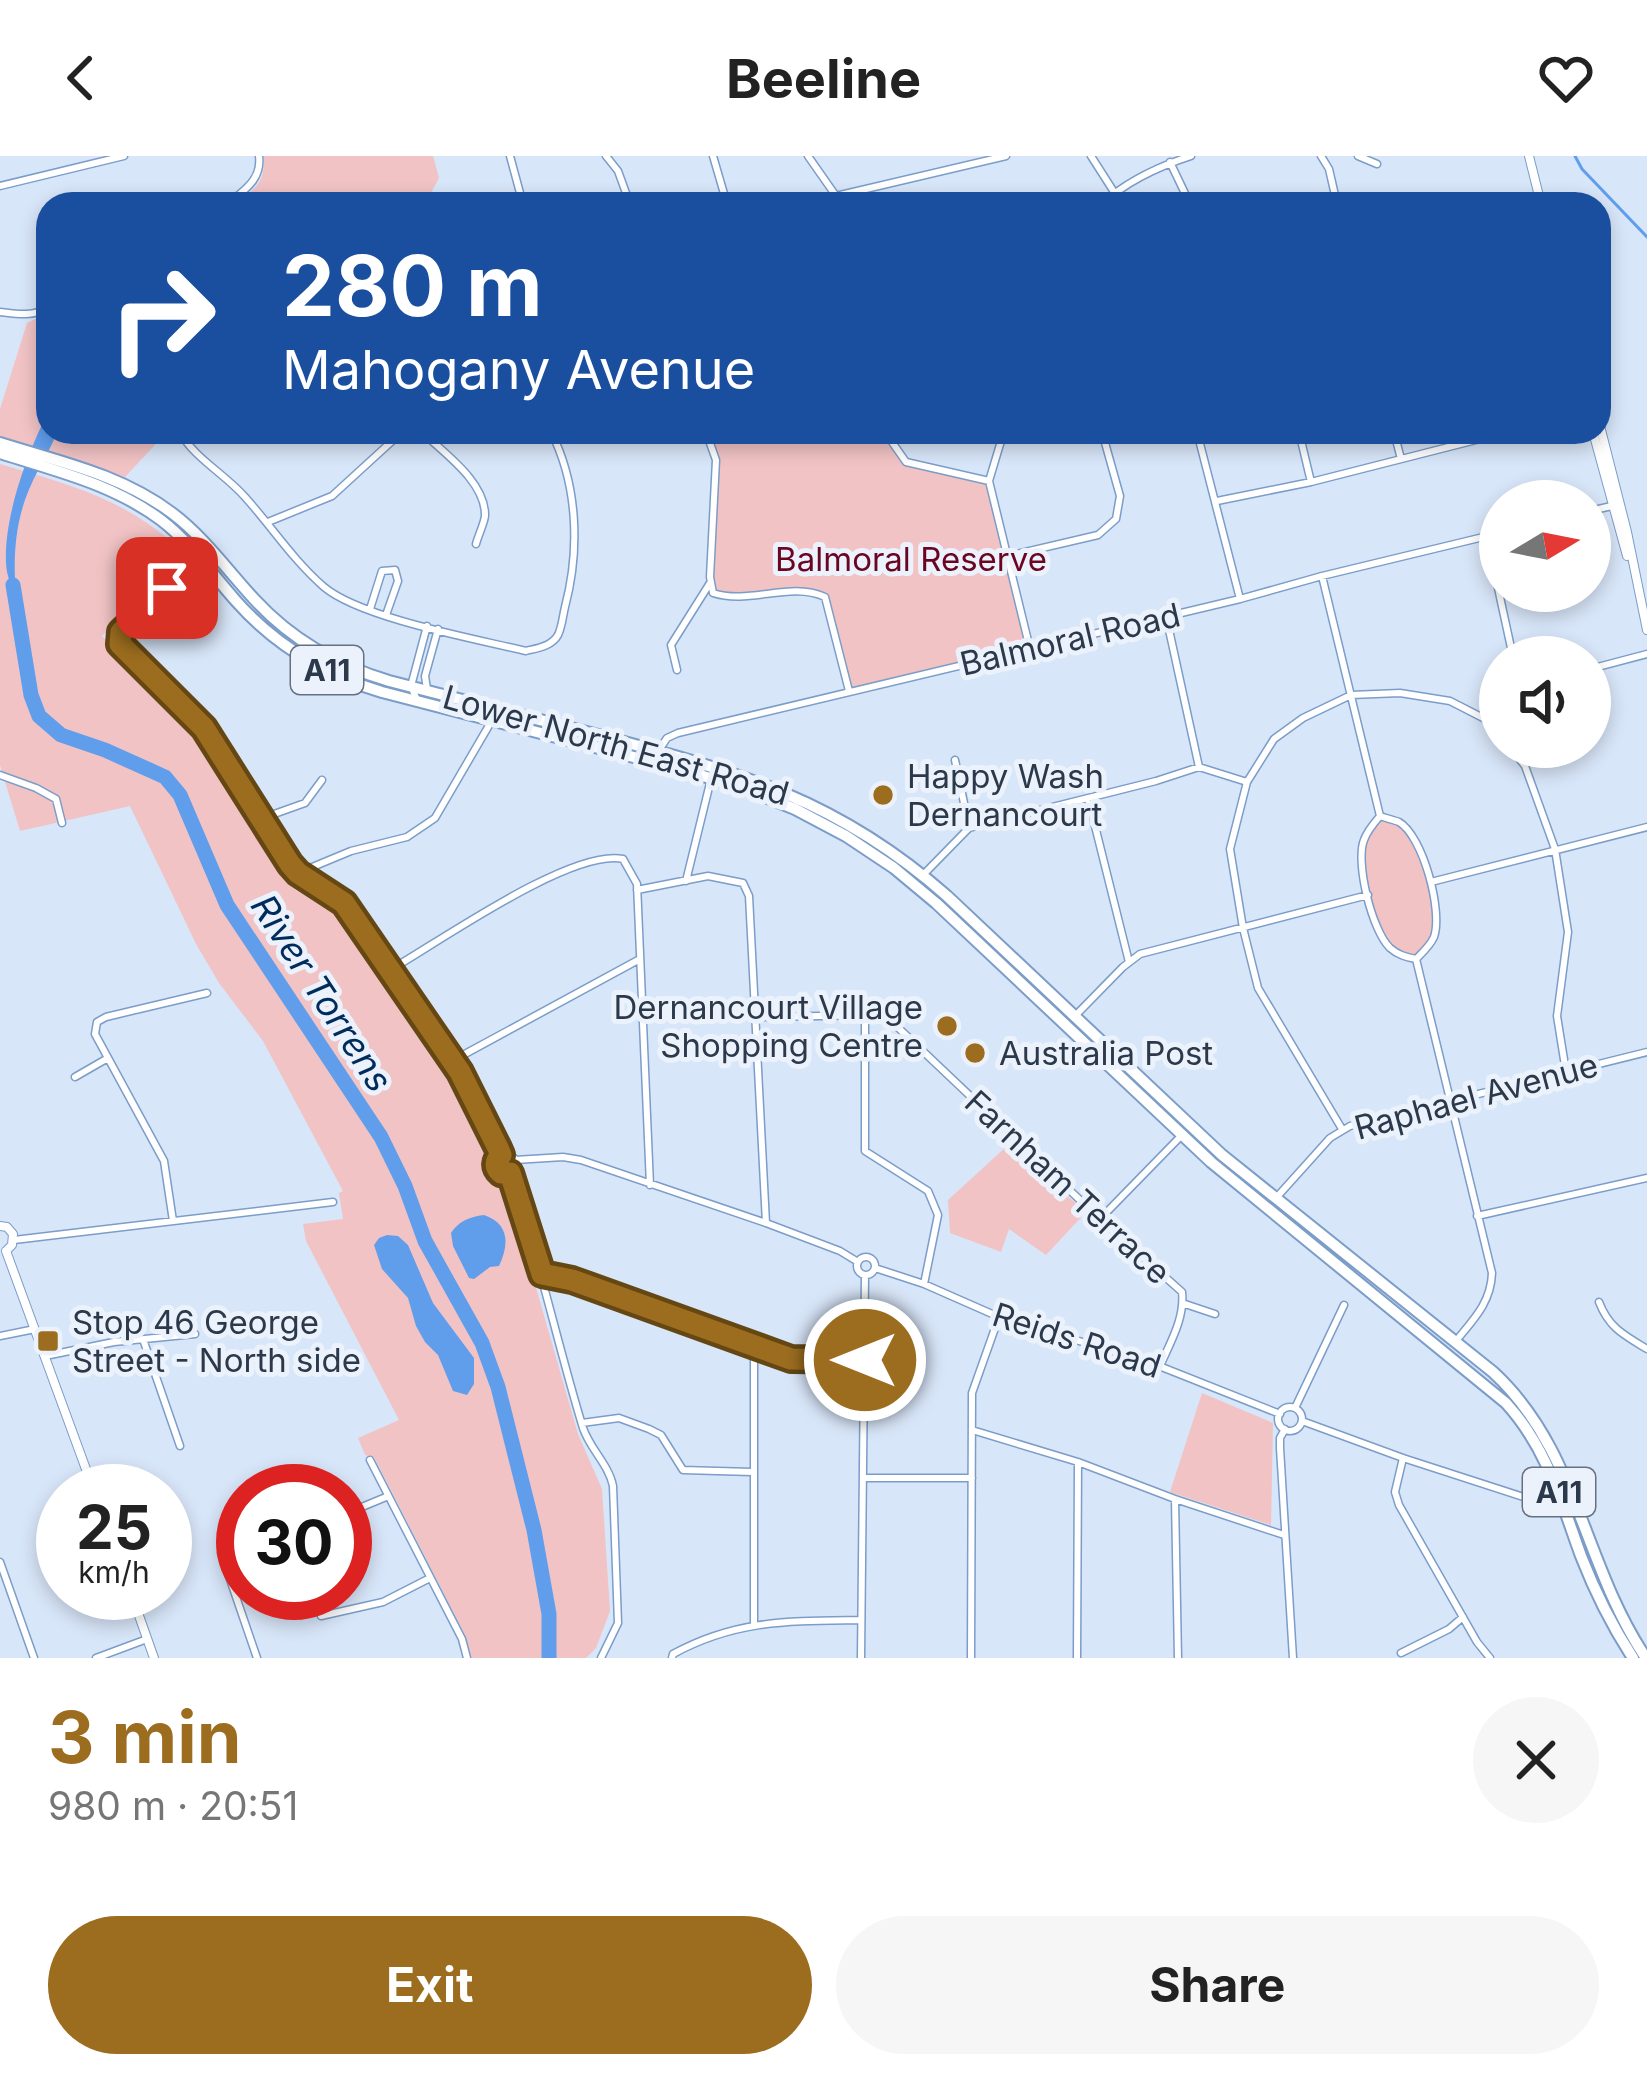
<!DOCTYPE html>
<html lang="en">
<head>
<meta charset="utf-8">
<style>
	body { margin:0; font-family:Inter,sans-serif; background:#f6f6f6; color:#222; height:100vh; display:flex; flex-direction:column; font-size:45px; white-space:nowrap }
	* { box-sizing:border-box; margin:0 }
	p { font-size:39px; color:#767676 }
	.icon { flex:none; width:66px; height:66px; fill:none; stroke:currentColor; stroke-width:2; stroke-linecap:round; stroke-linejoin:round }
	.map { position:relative; height:1502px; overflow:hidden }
	.sheet { display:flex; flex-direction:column; background:#fff; flex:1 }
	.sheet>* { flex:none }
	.hud { position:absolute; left:36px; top:36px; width:1575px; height:252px; border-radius:36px; box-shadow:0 6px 18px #0003; background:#1a4fa0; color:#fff; overflow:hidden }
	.needle { width:78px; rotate:80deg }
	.fabs { position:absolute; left:1479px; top:324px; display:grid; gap:24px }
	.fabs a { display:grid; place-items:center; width:132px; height:132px; border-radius:50%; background:#fff; box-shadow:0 6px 18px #0003; font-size:60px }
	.speed { position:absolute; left:36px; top:1308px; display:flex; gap:24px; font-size:60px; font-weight:700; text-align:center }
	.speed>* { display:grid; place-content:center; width:156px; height:156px; border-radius:50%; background:#fff; box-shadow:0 6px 18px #0003; line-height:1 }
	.speed small { font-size:30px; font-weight:400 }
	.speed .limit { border:18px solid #d22; background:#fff; color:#111 }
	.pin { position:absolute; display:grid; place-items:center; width:102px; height:102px; color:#fff; margin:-51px; border-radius:24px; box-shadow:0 6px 18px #0006 }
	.me { position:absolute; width:132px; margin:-66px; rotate:270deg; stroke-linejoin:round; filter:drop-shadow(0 0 9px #0008) }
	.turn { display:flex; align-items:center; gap:42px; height:252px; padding:0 48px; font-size:54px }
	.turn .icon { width:156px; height:156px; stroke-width:2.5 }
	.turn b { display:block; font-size:84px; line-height:102px }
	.round { display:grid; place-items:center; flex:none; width:126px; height:126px; border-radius:63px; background:#f6f6f6 }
	.overview { display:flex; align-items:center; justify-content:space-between; height:204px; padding:0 48px }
	h1 { font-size:72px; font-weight:700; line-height:90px; color:#9c6d1f }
	.action { display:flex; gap:24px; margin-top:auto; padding:24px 48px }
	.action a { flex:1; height:138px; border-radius:72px; background:#9c6d1f; color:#fff; font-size:48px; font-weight:700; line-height:138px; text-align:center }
	.action a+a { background:#f6f6f6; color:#222 }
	header { display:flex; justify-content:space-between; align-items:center; height:156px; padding:0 48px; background:#fff; font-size:54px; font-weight:700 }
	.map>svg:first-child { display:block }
	.green { fill:#f1c3c5 }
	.water { fill:#609eec }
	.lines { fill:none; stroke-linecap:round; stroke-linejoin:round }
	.stream { stroke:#609eec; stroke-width:3 }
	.river { stroke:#609eec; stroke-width:15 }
	.minor-casing { stroke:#7b9dc8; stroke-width:9 }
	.tertiary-casing { stroke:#7b9dc8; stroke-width:10 }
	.primary-casing { stroke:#7b9dc8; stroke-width:14 }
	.minor { stroke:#fff; stroke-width:6 }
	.tertiary { stroke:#fff; stroke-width:8 }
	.primary { stroke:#fff; stroke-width:10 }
	.route-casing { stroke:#654714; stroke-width:30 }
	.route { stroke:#9c6d1f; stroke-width:21 }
	.poi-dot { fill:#9c6d1f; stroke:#ebf2fc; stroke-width:4.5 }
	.labels { text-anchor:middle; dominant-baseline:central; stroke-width:10; stroke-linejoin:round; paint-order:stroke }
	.shield { fill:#ebf2fc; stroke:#657080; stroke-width:3 }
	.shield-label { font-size:30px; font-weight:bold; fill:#2b394b }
	.park-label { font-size:33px; fill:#6b0521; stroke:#ebf2fc }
	.street-label { font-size:33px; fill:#2b394b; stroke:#ebf2fc }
	.poi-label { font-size:33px; fill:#2b394b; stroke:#ebf2fc; text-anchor:start }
	.water-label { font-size:36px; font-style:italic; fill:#002c5c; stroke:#ebf2fc }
</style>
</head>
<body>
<header><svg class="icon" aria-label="back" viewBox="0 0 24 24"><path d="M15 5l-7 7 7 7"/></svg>Beeline<svg class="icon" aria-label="heart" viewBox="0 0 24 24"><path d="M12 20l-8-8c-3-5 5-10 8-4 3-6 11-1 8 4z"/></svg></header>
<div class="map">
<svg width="1647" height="1502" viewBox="0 0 1647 1502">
	<rect width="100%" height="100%" fill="#d8e6f9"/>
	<path class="green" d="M264 0H433L439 22 425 48H237C256 31 265 27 264 0Z
		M48 157V276H167L125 321 0 280V253L27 167Z
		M707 276H885L906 306 989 325 1030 493 849 536 825 441C790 425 750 449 713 437L710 421 716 304Z
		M0 308C72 329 132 345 187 400L102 480 189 567 291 721 339 754 455 921 490 992C487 1015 492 1012 506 1027L578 1278 602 1333 610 1455 596 1492 586 1502H472L464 1477 374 1301 365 1299 358 1282 399 1264 306 1085 303 1068 343 1063 339 1037 343 1035 263 885 219 827 196 788 130 650 20 675 0 609Z
		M1380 660 1398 665 1409 676 1431 726 1436 777 1416 803 1401 800 1378 775 1361 704 1370 673Z
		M1008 989 1086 1056 1046 1099 1009 1073 1001 1096 950 1077 948 1044Z
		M1202 1237 1273 1267 1271 1369 1170 1336Z"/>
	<path class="water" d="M48 257V276H57C50 295 39 311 31 329 14 366 13 404 16 444 13 435 9 425 7 416 0 371 27 296 48 257Z
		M484 1059C510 1068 509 1089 499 1110L490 1111 474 1123 469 1122 453 1090 451 1077C459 1065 469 1061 484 1059Z
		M387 1079 398 1080 408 1089 433 1147 474 1202V1228L467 1239 453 1235 438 1199 425 1186 416 1170 408 1142 382 1113 374 1089 379 1082Z"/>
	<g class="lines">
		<path class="stream" d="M1575 0 1582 13 1647 81"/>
		<path class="river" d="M13 429 31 539 39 560 61 579 105 594 165 621 180 639 227 749 381 981 405 1030 425 1085 482 1187 498 1231 534 1374 549 1458V1502"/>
		<g class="minor-casing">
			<path id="minor" d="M510 0 523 48
				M606 0 618 15 630 48
				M713 0 727 48
				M808 0 836 40 853 48
				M1091 0 1114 36
				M1321 0 1329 13 1337 48
				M1358 0 1377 8
				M1170 6 1190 48
				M0 30 124 0
				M836 40 1006 0
				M228 48C244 34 262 24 259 0
				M1102 48C1126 26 1160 10 1191 0
				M0 156C17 158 32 161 48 152
				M180 276C194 302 225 318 245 341 272 371 293 404 324 431 361 462 476 483 526 495 538 492 552 490 558 479 562 471 563 459 565 451 580 394 578 329 551 276
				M422 276C444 297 486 326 485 360 484 368 478 380 476 388
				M706 276 716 304 710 421 713 437C750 449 790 425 825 441L849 535
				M885 276 906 306 989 325
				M1007 276 1001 285 989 325 1030 493
				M1197 276 1240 443
				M1299 276 1311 326
				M1394 276 1401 303
				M1217 345 1311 326 1476 284 1481 280
				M1590 355 1616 349
				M268 366 332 340 402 276
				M1487 381 1513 501
				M1008 400 1098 379 1116 363 1120 340 1102 276
				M198 401 121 476 120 488 204 572 298 717 344 747 460 916 477 945 501 999
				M1322 420 1380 660
				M370 453 382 415 395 414 398 425 386 459
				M1166 460 1199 611 1247 626
				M1590 513 1647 498
				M677 514 671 489 710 427
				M427 533 425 520 438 473
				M417 544 411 530 427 470
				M1488 565 1500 553
				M1510 591 1525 610 1555 693 1568 776 1557 860 1566 916
				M659 594 667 582 678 577 1240 443 1322 420 1500 377
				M955 604 969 671
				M0 619 36 632 56 643 62 667
				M1088 642 1129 806
				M1380 660C1382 661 1397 665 1399 666 1423 680 1443 755 1434 781 1430 790 1423 796 1416 803 1406 801 1398 799 1390 792 1372 775 1355 706 1364 684 1367 675 1374 667 1380 660Z
				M263 662 305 647 322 624
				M298 717 351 695 407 681 435 662 491 566
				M923 719 969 672 1156 625 1199 611
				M686 725 711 623
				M1431 726 1647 671
				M637 734 708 720 743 727 749 740 766 1067
				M1416 803 1492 1117C1491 1147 1473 1164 1455 1186
				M390 814C439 786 572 692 623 703L637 728 650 1029
				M865 859V995L928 1035 938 1059 924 1128
				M756 861 878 859 890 864 1100 1063 1182 1136C1185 1162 1170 1187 1160 1210
				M1074 861 1123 811 1140 798 1368 739
				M452 905 640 803
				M75 921 108 902
				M1342 973 1258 832 1243 772 1230 693 1247 626 1274 583 1303 562 1351 539 1400 537 1450 545 1491 566 1500 578
				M496 1008a10 10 0 1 1 20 0a10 10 0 1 1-20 0Z
				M515 1004 563 1001 581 1004 766 1067 840 1095 858 1106
				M510 1017C539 1101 557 1187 583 1272 590 1293 609 1309 613 1330L618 1467 601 1502
				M1276 1042 1330 982 1350 970 1647 896
				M1477 1060 1647 1022
				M1100 1063 1181 980
				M173 1065 164 1005 95 878 97 866 106 861 207 837
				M14 1084 333 1046
				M857 1110a9 9 0 1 1 18 0a9 9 0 1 1-18 0Z
				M875 1112 924 1128 999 1161 1149 1206 1280 1258
				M542 1118 572 1124 791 1203 864 1204
				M1599 1146C1609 1172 1624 1179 1647 1193
				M1185 1148 1215 1158
				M0 1180 35 1173
				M144 1186 180 1290
				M45 1200 114 1186 195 1178
				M1278 1263a12 12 0 1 1 24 0a12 12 0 1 1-24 0Z
				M1295 1252 1344 1149
				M1302 1265 1403 1302 1545 1348 1560 1347
				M582 1267 619 1262 649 1273 661 1279 683 1314 752 1316
				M1285 1273 1280 1282V1292L1293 1502
				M972 1274 1078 1306 1175 1343 1284 1379
				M1403 1302 1395 1336 1399 1349 1477 1486 1490 1502
				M370 1304 462 1483 467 1502
				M864 1322H972
				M1175 1343 1178 1502
				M345 1358 386 1341
				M243 1383 226 1389 221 1397 257 1502
				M0 1406 34 1502
				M321 1460 383 1446 430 1422
				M754 1468V1192
				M1401 1497 1449 1473 1463 1461
				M96 1502 147 1483
				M672 1502 673 1498C737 1463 792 1465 861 1464
				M861 1502 865 1119
				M971 1502 972 1237 999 1161
				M1077 1502 1078 1306"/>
		</g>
		<g class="tertiary-casing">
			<path id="tertiary" d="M1529 0 1541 48
				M1599 266 1627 376 1647 474
				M1593 276 1627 400
				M0 1070 7 1071 13 1078 12 1089 6 1095
				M6 1095 94 1335
				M131 1437 154 1502"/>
		</g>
		<g class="primary-casing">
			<path id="primary" d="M0 287C60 306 120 318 172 357 204 381 228 415 255 444 292 484 338 510 389 525 460 543 531 562 602 580 740 617 837 643 947 740L1222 999 1493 1216C1578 1294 1583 1409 1646 1502
				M0 297C56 315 113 328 161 364 191 387 211 417 236 445 275 489 326 519 382 536L684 614 748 634 795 653 846 680 894 712 936 747 1211 1006 1506 1247C1547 1292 1561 1345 1581 1400 1595 1436 1612 1470 1633 1502"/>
		</g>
		<use href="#minor" class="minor"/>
		<use href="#tertiary" class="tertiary"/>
		<use href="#primary" class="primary"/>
	</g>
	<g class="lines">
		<g class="route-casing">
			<path id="route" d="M167 432 121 476 120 488 204 572 290 708 298 717 344 747 460 916 498 992 501 999C495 1005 494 1011 501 1017H510L542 1118 572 1124 791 1203 865 1204"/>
		</g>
		<use href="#route" class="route"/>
	</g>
	<g class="poi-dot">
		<circle cx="883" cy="639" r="12"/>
		<circle cx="947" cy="870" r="12"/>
		<circle cx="975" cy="897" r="12"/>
		<rect x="36" y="1173" width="24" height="24" rx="6"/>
	</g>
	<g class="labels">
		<g class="shield">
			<rect x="291" y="490" width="72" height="48" rx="9"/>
			<rect x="1523" y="1312" width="72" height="48" rx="9"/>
		</g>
		<g class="shield-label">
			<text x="327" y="514">A11</text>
			<text x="1559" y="1336">A11</text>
		</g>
		<g class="park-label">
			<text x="911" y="403">Balmoral Reserve</text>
		</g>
		<g class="street-label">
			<text transform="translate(1070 483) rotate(-13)">Balmoral Road</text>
			<text transform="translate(616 589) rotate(16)">Lower North East Road</text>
			<text transform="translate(1476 940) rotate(-15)">Raphael Avenue</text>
			<text transform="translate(1068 1031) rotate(43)">Farnham Terrace</text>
			<text transform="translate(1077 1184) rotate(18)">Reids Road</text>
		</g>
		<g class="poi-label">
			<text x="907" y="620">Happy Wash<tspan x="907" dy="38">Dernancourt</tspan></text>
			<text x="923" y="851" text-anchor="end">Dernancourt Village<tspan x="923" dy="38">Shopping Centre</tspan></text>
			<text x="999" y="897">Australia Post</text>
			<text x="72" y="1166">Stop 46 George<tspan x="72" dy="38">Street - North side</tspan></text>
		</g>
		<g class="water-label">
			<text transform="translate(322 837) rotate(57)">River Torrens</text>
		</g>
	</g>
</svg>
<div class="fabs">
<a><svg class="needle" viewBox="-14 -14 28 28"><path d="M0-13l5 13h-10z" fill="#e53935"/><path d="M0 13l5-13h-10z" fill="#767676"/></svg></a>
<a><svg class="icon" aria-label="sound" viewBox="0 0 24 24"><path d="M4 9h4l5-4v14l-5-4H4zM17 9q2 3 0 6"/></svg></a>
</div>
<div class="speed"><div>25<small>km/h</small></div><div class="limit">30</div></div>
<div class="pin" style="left:167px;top:432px;background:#d93025"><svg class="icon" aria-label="arrive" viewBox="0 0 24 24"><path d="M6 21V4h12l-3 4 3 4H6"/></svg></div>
<svg class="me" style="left:865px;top:1204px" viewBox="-20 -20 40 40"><circle r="17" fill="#9c6d1f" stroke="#fff" stroke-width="3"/><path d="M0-11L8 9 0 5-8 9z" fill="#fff"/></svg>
<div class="hud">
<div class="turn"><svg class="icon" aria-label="right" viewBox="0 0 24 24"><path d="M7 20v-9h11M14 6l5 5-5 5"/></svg><div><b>280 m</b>Mahogany Avenue</div></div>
</div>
</div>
<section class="sheet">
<div class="overview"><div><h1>3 min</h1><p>980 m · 20:51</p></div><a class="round"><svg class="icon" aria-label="close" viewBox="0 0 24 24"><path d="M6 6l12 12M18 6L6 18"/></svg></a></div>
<div class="action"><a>Exit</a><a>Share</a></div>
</section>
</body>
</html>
